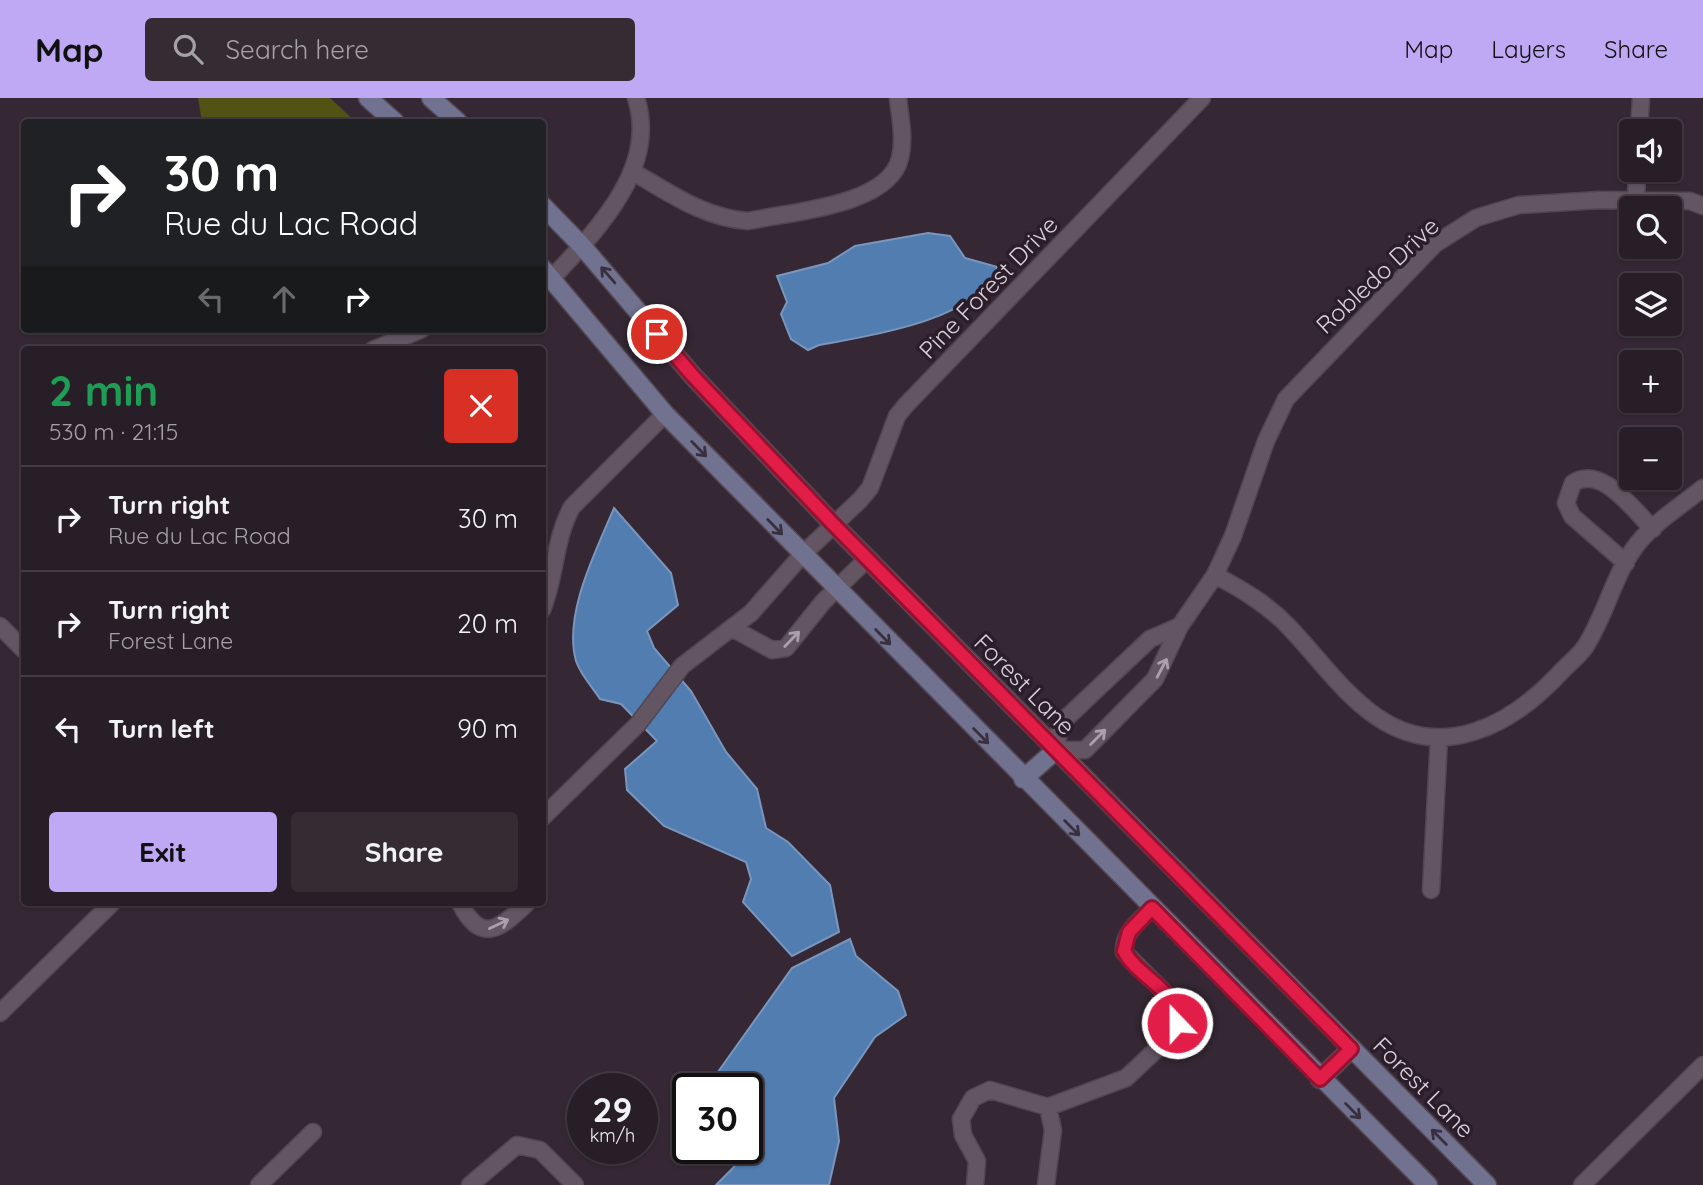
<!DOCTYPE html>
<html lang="en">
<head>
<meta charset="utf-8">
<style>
	body { margin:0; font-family:Quicksand,sans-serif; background:#342b33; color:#f1f3f6; height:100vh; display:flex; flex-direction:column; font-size:26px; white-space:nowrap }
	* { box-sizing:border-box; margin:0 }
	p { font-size:23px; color:#a5a2a7 }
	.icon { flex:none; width:38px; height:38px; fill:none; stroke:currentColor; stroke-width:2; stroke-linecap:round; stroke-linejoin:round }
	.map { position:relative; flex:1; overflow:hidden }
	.drawer { position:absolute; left:21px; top:248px; width:525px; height:560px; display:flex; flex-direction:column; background:#281e27; border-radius:7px; box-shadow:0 2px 5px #0004,0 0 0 2px #443c44 }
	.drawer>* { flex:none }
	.hud { position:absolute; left:21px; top:21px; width:525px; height:214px; border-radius:7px; box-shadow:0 2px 5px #0004,0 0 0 2px #443c44; background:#202124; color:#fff; overflow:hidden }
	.controls { position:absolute; left:1619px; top:21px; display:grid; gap:14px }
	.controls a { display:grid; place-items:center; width:63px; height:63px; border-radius:7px; background:#281e27; box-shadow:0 2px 5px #0004,0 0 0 2px #443c44; font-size:35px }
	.speed { position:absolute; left:567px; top:975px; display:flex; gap:14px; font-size:35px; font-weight:700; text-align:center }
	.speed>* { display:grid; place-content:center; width:91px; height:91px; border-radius:50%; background:#281e27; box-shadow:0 2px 5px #0004,0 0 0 2px #443c44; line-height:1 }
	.speed small { font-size:18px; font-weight:400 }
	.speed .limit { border:4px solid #111; border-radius:10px; background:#fff; color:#111 }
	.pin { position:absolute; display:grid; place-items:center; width:60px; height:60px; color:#fff; margin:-30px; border:4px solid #fff; border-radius:50%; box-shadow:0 2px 7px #0007 }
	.me { position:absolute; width:77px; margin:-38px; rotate:338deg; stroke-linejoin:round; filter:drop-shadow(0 0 5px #0008) }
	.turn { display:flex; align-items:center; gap:24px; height:147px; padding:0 28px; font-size:32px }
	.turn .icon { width:91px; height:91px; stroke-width:2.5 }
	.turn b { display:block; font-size:49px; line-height:60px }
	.lanes { display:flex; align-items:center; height:66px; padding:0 28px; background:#0003; justify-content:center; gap:35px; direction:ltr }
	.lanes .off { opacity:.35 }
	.round { display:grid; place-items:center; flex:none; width:74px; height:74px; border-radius:7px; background:#342b33 }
	.summary { display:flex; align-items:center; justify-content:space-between; height:119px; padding:0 28px }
	h1 { font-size:42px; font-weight:800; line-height:52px; color:#1e9e55 }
	.action { display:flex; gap:14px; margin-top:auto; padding:14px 28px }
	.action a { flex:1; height:80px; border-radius:7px; background:#bfa9f4; color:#111; font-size:28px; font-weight:800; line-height:80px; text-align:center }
	.action a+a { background:#342b33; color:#f1f3f6 }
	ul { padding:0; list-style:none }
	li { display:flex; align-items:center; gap:21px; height:105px; padding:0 28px; border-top:2px solid #443c44 }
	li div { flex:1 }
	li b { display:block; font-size:26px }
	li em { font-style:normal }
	header { display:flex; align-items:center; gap:42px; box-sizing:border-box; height:98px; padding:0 35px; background:#bfa9f4; color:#111 }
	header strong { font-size:33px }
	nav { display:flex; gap:38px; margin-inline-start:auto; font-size:24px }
	.search { width:490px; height:63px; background:#342b33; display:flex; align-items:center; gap:18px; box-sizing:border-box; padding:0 24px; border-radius:7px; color:#a5a2a7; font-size:26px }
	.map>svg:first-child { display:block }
	.green { fill:#505314 }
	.water { fill:#517db0; stroke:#7a96bd; stroke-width:2 }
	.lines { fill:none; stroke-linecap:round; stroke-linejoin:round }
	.minor-casing { stroke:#514651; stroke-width:19 }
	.secondary-casing { stroke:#514651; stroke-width:21 }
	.minor { stroke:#645563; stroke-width:16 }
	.secondary { stroke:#707290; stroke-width:18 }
	.oneway { stroke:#392f3e }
	.oneway2 { stroke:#aba0aa }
	.route-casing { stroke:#92132f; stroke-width:18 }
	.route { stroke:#e11d48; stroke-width:12 }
	.labels { text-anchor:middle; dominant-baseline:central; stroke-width:7; stroke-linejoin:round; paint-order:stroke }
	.street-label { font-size:24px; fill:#dbd2da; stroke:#2b1e2a }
</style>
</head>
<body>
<header>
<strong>Map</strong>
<div class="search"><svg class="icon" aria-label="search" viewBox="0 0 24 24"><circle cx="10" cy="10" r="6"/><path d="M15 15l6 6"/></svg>Search here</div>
<nav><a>Map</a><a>Layers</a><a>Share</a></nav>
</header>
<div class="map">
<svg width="1703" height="1087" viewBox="0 0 1703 1087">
	<rect width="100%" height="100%" fill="#352834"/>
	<path class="green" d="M198 0H330L356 24H202Z"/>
	<path class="water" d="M928 135 950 138 965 160 997 169C980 222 869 238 819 247L808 252 791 241 781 216 787 204 777 178 828 165 855 148Z
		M614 410 671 475 678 507 647 533 654 550 691 593 726 654 757 691 766 730 788 744 830 787 839 834 792 858 743 804 751 781 746 764 664 728 627 692 625 671 657 643 621 606 600 601C593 590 580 576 576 563 563 516 596 453 614 410Z
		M850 841 856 858 898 893 906 917 875 939 834 1000 839 1043 829 1087H716L734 1069 731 1050H747V990H721L718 974 792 870Z"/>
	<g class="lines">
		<g class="minor-casing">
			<path id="minor" d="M1639 33 1641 0
				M633 74C670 95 704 120 748 123 790 114 889 108 900 60 905 41 900 19 898 0
				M1636 103 1637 72
				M552 180C596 133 659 70 636 0
				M373 252 422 231
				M1626 465 1572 418 1566 405 1573 385C1602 366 1633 412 1653 431
				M1215 477C1241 491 1267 506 1288 528 1317 558 1342 595 1377 619 1443 664 1511 627 1559 576 1567 567 1578 559 1585 549 1606 517 1614 475 1638 445 1655 424 1682 407 1703 390
				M542 512C556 478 554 441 572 409L665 316
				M0 528 24 552
				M1180 528 1150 541 1060 626 1056 652H1085L1155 581 1180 528 1215 477 1233 438 1266 343 1286 301 1435 146 1476 120 1519 107 1599 102 1690 103 1703 108
				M734 531 772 552 786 550 823 504 867 461
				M542 720 638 626 682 568 751 515 802 457 860 402 870 390 897 318 906 307 1202 0
				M1431 792 1439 640
				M460 805C481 847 500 831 527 805
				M0 915 112 805
				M259 1087 313 1034
				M470 1087 517 1047 540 1052 575 1087
				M975 1087 977 1063 963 1037 961 1021 973 1000 990 992 1048 1009 1126 980 1171 938 1177 913 1163 893 1124 854C1123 834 1140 823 1152 810
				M1046 1087 1053 1032 1048 1009
				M1582 1087 1703 967"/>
		</g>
		<g class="secondary-casing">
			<path id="secondary" d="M368 0 395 24
				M431 0 458 24
				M542 107 582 148 693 278 835 428 1487 1087
				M542 170 665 316 1428 1087
				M1023 681 1056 652
				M1320 981 1351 951"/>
		</g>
		<use href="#minor" class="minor"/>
		<use href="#secondary" class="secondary"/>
	</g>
	<defs><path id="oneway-shaft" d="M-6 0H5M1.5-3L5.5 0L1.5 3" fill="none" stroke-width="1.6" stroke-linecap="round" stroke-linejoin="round" transform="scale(1.75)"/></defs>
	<g class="oneway">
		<use href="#oneway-shaft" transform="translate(608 177) rotate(-131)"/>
		<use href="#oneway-shaft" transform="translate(699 351) rotate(46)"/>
		<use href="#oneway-shaft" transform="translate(775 429) rotate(46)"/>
		<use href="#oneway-shaft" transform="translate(883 539) rotate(45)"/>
		<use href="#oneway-shaft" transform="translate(981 638) rotate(45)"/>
		<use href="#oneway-shaft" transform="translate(1072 730) rotate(45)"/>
		<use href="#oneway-shaft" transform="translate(1353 1013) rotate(45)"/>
		<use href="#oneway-shaft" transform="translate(1439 1039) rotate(-135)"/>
	</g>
	<g class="oneway2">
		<use href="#oneway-shaft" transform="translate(792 541) rotate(-46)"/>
		<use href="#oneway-shaft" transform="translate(1162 570) rotate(-62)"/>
		<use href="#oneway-shaft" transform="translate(1098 639) rotate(-45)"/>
		<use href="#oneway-shaft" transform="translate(499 826) rotate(-26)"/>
	</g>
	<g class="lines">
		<g class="route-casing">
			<path id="route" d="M657 236 693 278 835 428 1351 951 1320 981 1152 810 1129 834 1124 853C1138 880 1178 891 1177 925"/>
		</g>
		<use href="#route" class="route"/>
	</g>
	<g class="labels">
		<g class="street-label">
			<text transform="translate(1377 177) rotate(-43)">Robledo Drive</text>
			<text transform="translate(988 189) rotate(-46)">Pine Forest Drive</text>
			<text transform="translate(1025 586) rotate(45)">Forest Lane</text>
			<text transform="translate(1424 989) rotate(45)">Forest Lane</text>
		</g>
	</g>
</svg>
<div class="controls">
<a><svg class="icon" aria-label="sound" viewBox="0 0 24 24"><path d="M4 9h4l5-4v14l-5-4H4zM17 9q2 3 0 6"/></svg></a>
<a><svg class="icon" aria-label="search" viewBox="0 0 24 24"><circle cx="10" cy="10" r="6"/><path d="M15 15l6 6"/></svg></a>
<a><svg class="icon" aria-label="layers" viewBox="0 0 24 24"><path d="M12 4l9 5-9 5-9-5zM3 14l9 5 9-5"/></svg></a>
<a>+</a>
<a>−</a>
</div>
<div class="speed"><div>29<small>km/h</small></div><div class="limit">30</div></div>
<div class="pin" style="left:657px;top:236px;background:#d93025"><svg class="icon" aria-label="arrive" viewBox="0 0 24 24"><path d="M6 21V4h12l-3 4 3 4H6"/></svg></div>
<svg class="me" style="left:1177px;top:925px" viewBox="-20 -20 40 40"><circle r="17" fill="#e11d48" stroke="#fff" stroke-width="3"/><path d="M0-11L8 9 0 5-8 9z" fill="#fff"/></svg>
<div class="hud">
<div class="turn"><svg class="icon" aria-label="right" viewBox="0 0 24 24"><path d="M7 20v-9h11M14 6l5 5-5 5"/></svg><div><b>30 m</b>Rue du Lac Road</div></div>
<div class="lanes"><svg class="icon off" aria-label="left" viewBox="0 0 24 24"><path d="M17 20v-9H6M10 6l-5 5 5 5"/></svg><svg class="icon off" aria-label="ahead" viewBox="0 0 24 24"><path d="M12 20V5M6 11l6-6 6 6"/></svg><svg class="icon" aria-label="right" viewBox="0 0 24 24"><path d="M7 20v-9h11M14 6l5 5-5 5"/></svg></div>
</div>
<section class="drawer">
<div class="summary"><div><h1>2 min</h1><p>530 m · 21:15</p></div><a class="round" style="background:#d93025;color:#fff"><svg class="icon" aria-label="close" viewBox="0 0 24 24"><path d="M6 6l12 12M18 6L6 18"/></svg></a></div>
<ul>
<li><svg class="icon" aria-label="right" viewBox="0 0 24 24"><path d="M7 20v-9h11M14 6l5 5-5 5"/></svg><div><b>Turn right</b><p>Rue du Lac Road</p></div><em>30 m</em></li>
<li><svg class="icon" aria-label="right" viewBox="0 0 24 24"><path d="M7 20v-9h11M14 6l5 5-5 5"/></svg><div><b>Turn right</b><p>Forest Lane</p></div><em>20 m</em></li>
<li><svg class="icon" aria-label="left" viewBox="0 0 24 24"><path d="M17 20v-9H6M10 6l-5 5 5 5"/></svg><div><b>Turn left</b></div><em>90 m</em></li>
</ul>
<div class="action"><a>Exit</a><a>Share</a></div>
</section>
</div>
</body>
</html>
